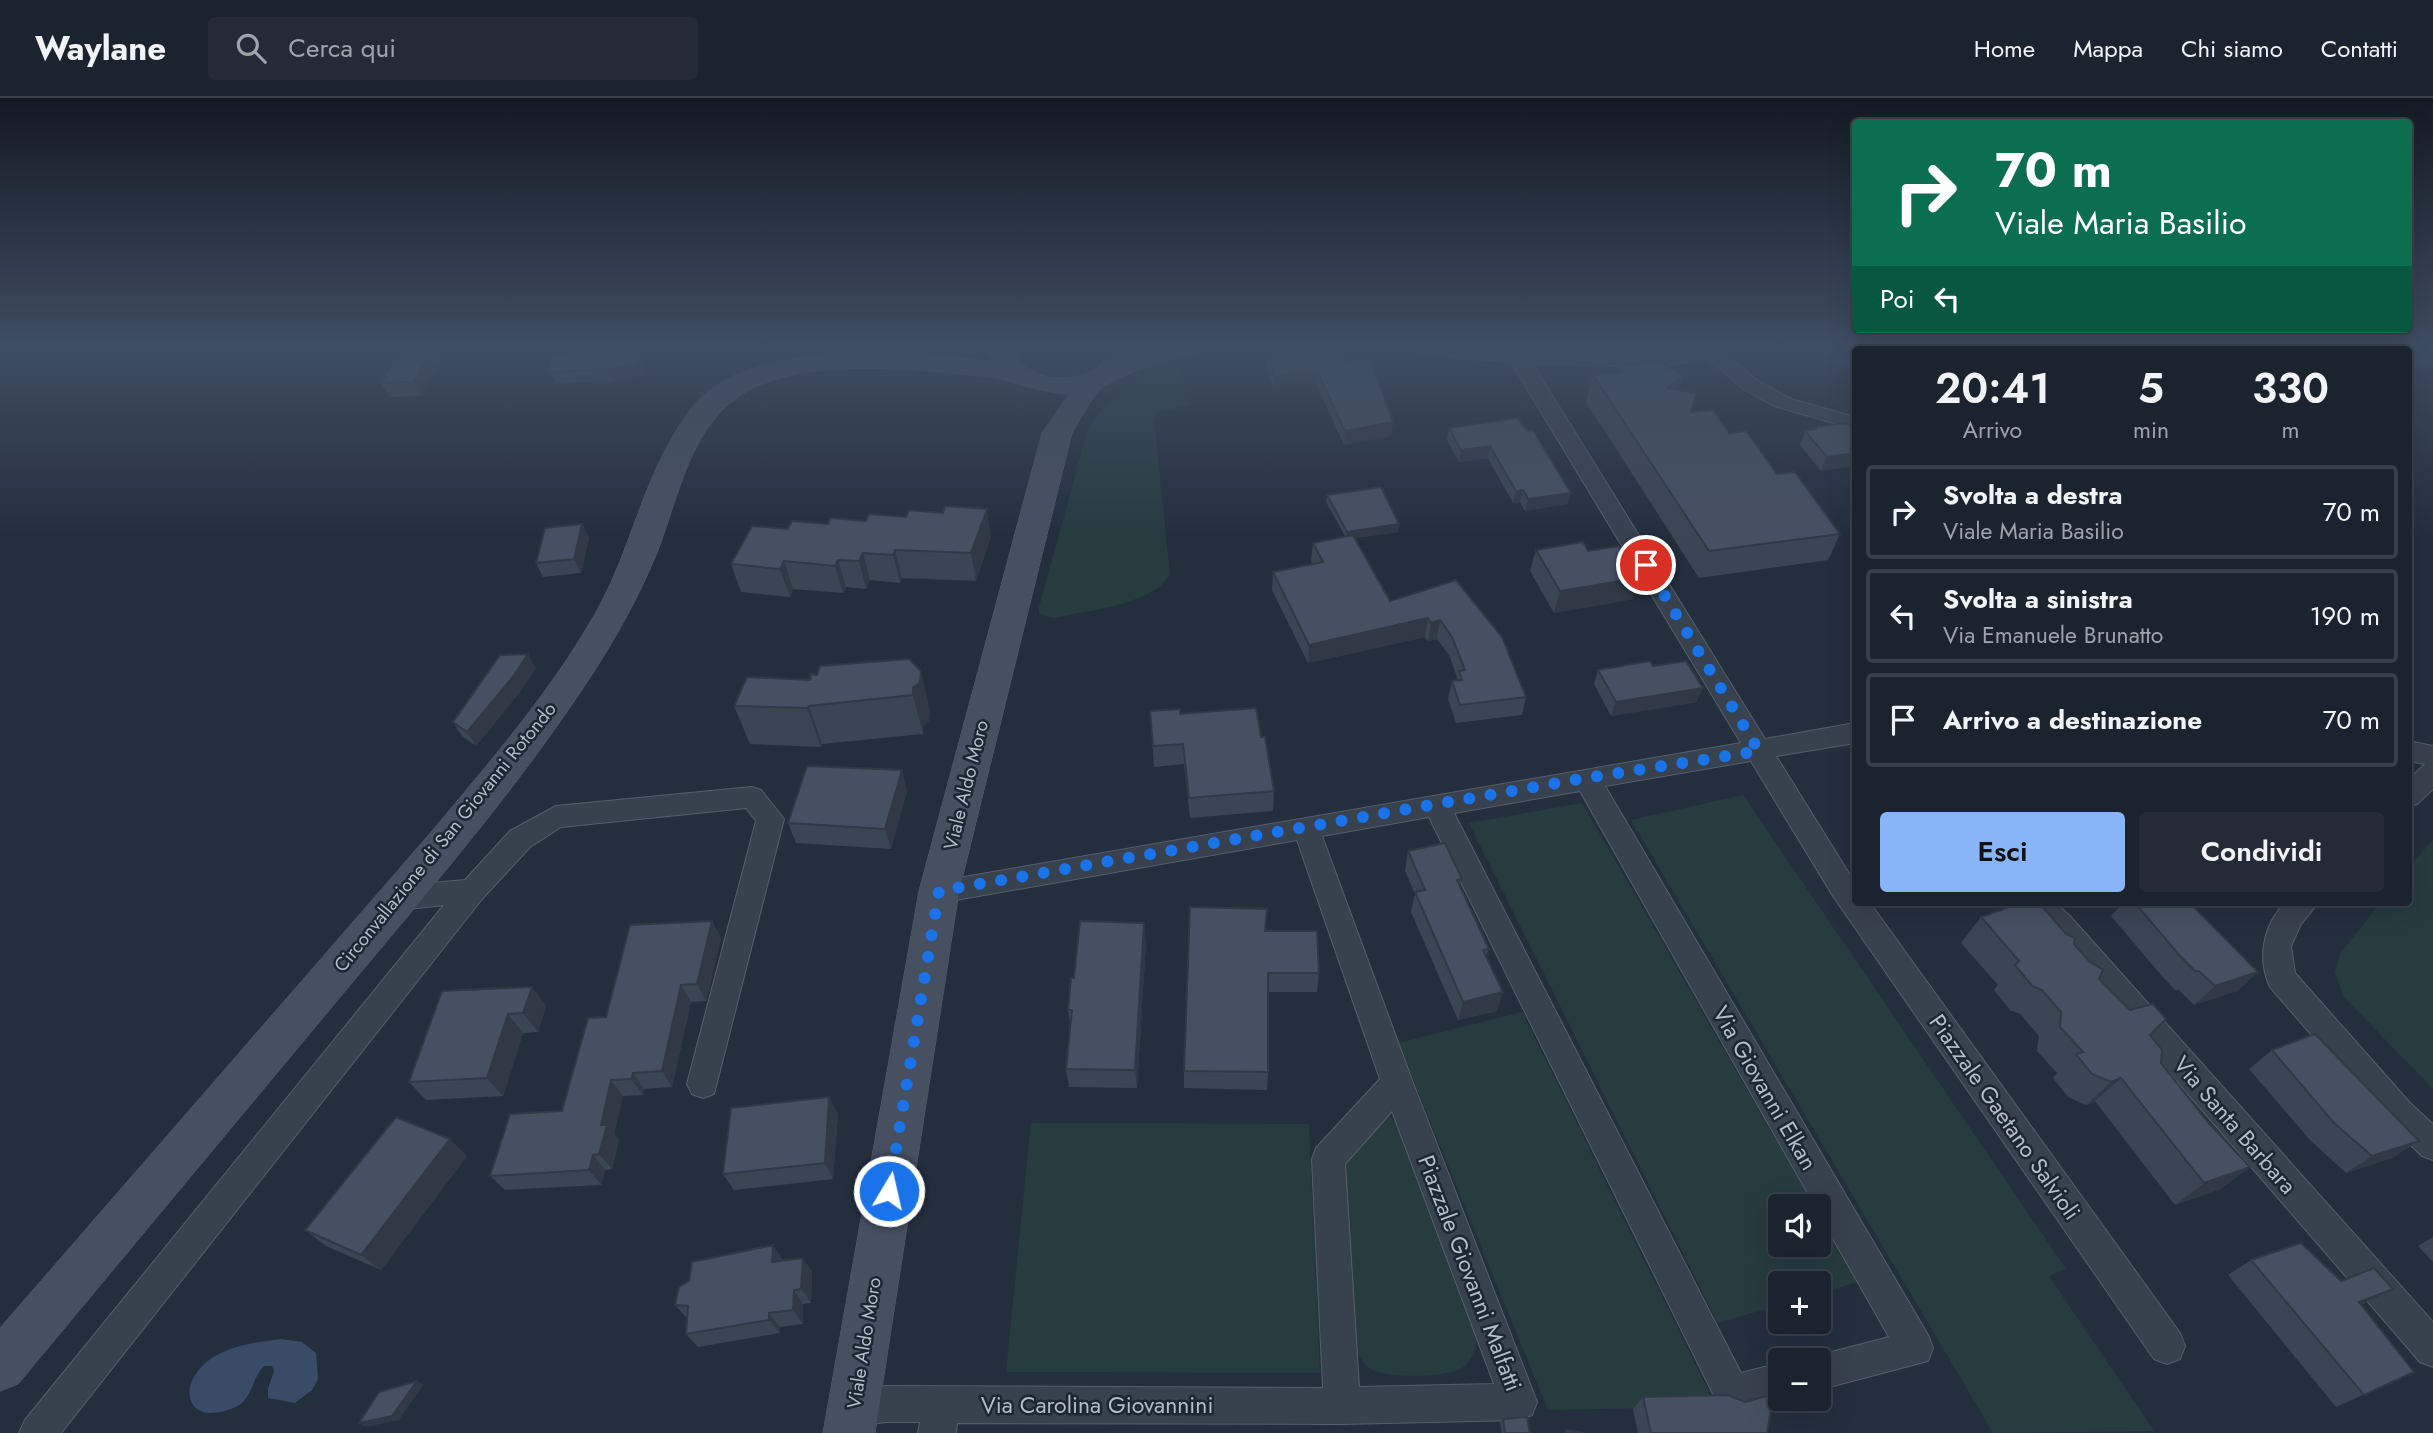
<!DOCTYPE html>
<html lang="it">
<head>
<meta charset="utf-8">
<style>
	body { margin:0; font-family:Jost,sans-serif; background:#242b36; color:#f1f3f6; height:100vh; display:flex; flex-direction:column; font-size:26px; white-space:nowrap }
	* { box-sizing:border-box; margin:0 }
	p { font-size:23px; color:#a0a4aa }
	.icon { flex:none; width:38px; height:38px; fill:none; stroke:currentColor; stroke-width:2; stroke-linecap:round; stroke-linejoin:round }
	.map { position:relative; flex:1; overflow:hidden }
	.side { position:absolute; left:1852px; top:248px; width:560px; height:560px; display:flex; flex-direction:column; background:#1b232e; border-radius:7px; box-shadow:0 7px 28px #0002,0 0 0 2px #39404a }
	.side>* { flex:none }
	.hud { position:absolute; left:1852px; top:21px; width:560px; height:214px; border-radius:7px; box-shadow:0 7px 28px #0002,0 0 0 2px #39404a; background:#0b6e4f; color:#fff; overflow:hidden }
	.controls { position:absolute; left:1768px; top:1096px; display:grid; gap:14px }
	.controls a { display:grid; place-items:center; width:63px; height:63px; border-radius:7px; background:#1b232e; box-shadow:0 7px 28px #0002,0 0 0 2px #39404a; font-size:35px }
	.pin { position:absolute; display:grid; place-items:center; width:60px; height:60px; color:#fff; margin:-30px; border:4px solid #fff; border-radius:50%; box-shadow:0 2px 7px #0007 }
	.me { position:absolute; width:77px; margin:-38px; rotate:9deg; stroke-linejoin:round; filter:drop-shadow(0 0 5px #0008) }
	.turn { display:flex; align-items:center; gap:24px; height:147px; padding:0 28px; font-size:32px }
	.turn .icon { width:91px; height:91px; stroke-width:2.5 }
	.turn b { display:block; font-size:49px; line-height:60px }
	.then { display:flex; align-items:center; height:66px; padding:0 28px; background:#0003; gap:14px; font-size:26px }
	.eta { display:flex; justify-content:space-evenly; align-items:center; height:119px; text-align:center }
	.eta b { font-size:42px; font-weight:600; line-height:49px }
	.cta { display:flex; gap:14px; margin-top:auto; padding:14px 28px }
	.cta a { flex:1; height:80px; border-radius:7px; background:#8ab4f8; color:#111; font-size:28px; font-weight:600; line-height:80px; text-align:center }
	.cta a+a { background:#242b36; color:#f1f3f6 }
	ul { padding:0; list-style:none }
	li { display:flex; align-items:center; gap:21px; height:94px; margin:0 14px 10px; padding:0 14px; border:4px solid #39404a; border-radius:7px }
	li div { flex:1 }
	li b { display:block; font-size:26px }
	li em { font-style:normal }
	header { display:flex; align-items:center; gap:42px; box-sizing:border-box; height:98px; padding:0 35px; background:#1b232e; border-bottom:2px solid #39404a }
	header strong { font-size:33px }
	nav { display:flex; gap:38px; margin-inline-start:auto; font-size:24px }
	.search { width:490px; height:63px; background:#242b36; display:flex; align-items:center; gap:18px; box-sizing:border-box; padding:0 24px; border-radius:7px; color:#a0a4aa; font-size:26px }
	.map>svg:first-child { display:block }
	.green { fill:#263c3f }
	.water { fill:#394c67 }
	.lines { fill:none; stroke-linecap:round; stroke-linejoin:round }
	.street-casing { stroke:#565f6c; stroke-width:2 }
	.secondary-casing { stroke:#565f6c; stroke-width:1 }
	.street { fill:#38414e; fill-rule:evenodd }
	.secondary { fill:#465061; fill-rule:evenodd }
	.wall { fill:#3b4654 }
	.shaded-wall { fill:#303945 }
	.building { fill:#455162; stroke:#303945; stroke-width:2 }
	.route { stroke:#1a73e8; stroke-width:12; stroke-dasharray:0 21.6 }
	.labels { text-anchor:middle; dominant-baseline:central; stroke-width:5; stroke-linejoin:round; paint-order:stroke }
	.street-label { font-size:19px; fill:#b4bcc9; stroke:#1d2633 }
	.near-street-label { font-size:23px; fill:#b4bcc9; stroke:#1d2633 }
</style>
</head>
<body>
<header>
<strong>Waylane</strong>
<div class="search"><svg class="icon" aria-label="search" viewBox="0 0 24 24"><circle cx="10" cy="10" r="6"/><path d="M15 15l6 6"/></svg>Cerca qui</div>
<nav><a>Home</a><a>Mappa</a><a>Chi siamo</a><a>Contatti</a></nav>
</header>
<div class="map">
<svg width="2433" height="1335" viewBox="0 0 2433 1335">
	<rect width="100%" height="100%" fill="#242f3e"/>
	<path class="green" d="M1178 264 1190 307 1158 314 1154 321 1170 477C1150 508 1088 512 1053 520L1039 516V509L1088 331C1106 296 1143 278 1178 264Z
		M1743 697 2066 1171 2049 1178 2154 1333 1993 1335 1631 722Z
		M1582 705 1814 1108H1780V1146H1818V1115L1858 1184 1818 1196V1185H1780V1207L1718 1225 1469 725Z
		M2433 741V991L2344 899 2335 875 2340 856 2380 805H2408V771Z
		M1522 914 1709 1294 1706 1309 1548 1312 1398 945Z
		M1387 1016 1398 1027 1477 1236C1476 1249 1473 1262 1462 1270 1449 1280 1387 1280 1372 1272 1364 1267 1360 1260 1356 1251L1343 1060Z
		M1031 1025 1309 1026 1320 1275 1006 1274Z"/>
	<path class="water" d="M281 1241 302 1244 316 1255 318 1281 312 1292 295 1305 268 1300V1291L274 1273 272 1268H264C252 1280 253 1298 238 1308 180 1335 173 1276 223 1254 241 1246 261 1244 281 1241Z"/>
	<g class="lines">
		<g class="street-casing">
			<path id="street" d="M1419 251 1661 257 1693 251H1734L1726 256 1759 284 1791 301 1855 319V331L1777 309 1745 292 1707 260 1661 269 1532 265 1765 641 1855 625V645L1776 658 1855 785V805H1870L2180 1235 2185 1248 2180 1261 2167 1266 2154 1261 1833 798 1751 663 1605 688 1928 1237 1933 1250 1928 1263 1818 1292V1262L1805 1261 1889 1239 1818 1114V1108H1815L1580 693 1454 715 1741 1275 1780 1265V1300H1782L1732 1313 1719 1308 1429 719 1322 738 1413 985 1537 1304 1532 1317 1519 1322 1342 1326 957 1325 956 1335H918L920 1324H885L853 1329 840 1324 835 1311 840 1298 853 1293 885 1288 1323 1290 1312 1061 1316 1050 1380 981 1297 742 939 805 929 801 925 793 929 785 1741 645 1511 264 1429 257ZM1392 1013 1494 1286 1359 1289 1345 1066Z
				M2408 643 2433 648V691L2417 706 2408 709V682L2425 666 2408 663Z
				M752 689 761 692 784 721 714 996 703 1000 692 996 687 986 756 723 746 710 561 729 530 749 482 801 61 1335H19L25 1322 444 807 399 812 389 808 385 800 389 792 399 788 465 782 510 733 556 708Z
				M2021 805H2055L2069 817 2433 1224V1269L2420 1264 2049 835 2025 813Z
				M2285 805H2318L2301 826 2291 848 2295 875 2410 1005 2433 1026V1062L2422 1058 2388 1025 2270 889C2257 861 2263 827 2285 805Z"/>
		</g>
		<g class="secondary-casing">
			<path id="secondary" d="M991 251H1013C1016 255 1018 262 1022 265 1045 290 1101 283 1112 251H1140L1138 255 1152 251H1196L1192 257C1161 265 1129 272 1103 289 1093 296 1079 324 1072 335L959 793 875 1335H823L919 793 1042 335 1069 296C1046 295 1029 289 1008 283 994 278 976 278 961 276 900 270 808 262 751 291 689 323 680 398 656 457 639 498 617 538 593 575 517 692 425 797 336 904 230 1031 124 1159 18 1286L0 1293V1230L433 732C492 661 555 589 600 507 630 451 643 385 676 333 684 320 693 306 705 296 769 242 915 252 993 264L988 255Z"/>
		</g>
		<use href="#street" class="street"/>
		<use href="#secondary" class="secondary"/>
	</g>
	<path class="wall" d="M1273 251H1346L1344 262 1393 324 1391 338 1344 347 1316 286 1274 292 1266 265V252Z
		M1994 251H2042L2041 252H1995Z
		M642 256 643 278 613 283 556 285 551 274Z
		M441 261 421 298 389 299 381 285Z
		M1621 268 1679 292 1691 314 1729 335 1777 376 1840 436 1828 462 1699 480 1586 304 1593 277 1619 275Z
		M1517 320 1568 406 1525 413 1520 404 1513 405 1488 360 1459 364 1447 342 1449 330Z
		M1847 325 1821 373 1800 347 1805 333 1815 331 1816 329Z
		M1327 397 1398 434 1355 440 1390 503 1456 482 1526 599 1522 617 1456 625 1448 601 1452 583H1457V579L1449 557 1437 541 1428 543 1425 539 1308 565 1272 492 1273 474 1313 466 1311 463 1313 445 1345 438 1326 404Z
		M582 426 589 440 581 475 543 479 536 465Z
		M828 426 991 439 976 483 902 480 900 485 870 482 866 491 846 489 843 495 793 491 790 499 741 494 731 466 788 431Z
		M1536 452 1588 453 1633 501 1554 515 1530 473Z
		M909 561 930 612 929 623 923 629V636L822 646 821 649 750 646 734 608 810 582 817 577Z
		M1653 568 1697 604 1611 618 1594 586 1598 572Z
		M536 570 520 594 476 648 462 638 453 624Z
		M1150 613 1180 616 1261 639 1274 693 1273 713 1190 720 1184 666 1154 669Z
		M907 693 891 751 796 745 788 725Z
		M1408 753 1462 781 1460 788 1489 851 1486 859 1497 913 1458 922 1411 814 1415 796 1405 773Z
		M2123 805H2190L2258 874 2237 893 2194 907 2179 892H2175L2161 877 2111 818Z
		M1981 819 2074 846 2099 881 2150 937 2161 965 2207 1023 2250 1069 2220 1091 2175 1107 2095 1003 2086 1007 2068 999 2053 980 2057 975 2037 953 2039 938 2020 916 2010 912 1994 892 1998 887 1961 845Z
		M712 823 721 840 706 903 691 904 672 989 644 991 643 997 623 998 614 1036 619 1042 612 1071 605 1072 601 1087 505 1092 490 1078 562 1013 606 919Z
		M1266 833 1319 875 1317 894H1268V974L1267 992 1184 990V973Z
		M1146 844 1137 990 1069 989 1066 971 1070 925 1068 912 1074 880Z
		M532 889 546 908 538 934 523 935 503 998 426 1002 409 984Z
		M2272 952 2419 1043 2392 1060 2346 1075 2310 1042 2249 971Z
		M838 1016 833 1081 734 1092 723 1076Z
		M467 1058 381 1172 326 1148 305 1132Z
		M2433 1139V1164L2418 1148Z
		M803 1160 812 1174 811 1205 803 1206V1226L780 1229V1235L698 1249 686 1236 687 1220 675 1207 783 1162Z
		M2251 1162 2341 1183 2365 1205 2361 1207 2414 1274 2336 1309 2228 1177Z
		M1643 1299 1767 1335H1638L1633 1311Z
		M1503 1321 1530 1335H1502L1500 1325Z"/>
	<path class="shaded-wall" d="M432 251H436L441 261 421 298 413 284Z
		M638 251H640L642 256 643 278 613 283 608 271Z
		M1317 273 1316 286 1274 292 1275 279Z
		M1683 278 1675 304 1668 290Z
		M1393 324 1391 338 1344 347 1345 333Z
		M1490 348 1488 360 1459 364 1461 352Z
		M1855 355V368L1821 373 1827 359Z
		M1523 392 1520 404 1513 405 1516 393Z
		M1571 395 1568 406 1525 413 1528 401Z
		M987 411 991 439 976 483 971 455Z
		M582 426 589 440 581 475 574 461Z
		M1399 426 1398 434 1346 441 1347 434Z
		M895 452 902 480 900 485 893 457Z
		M863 455 870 482 866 491 859 463Z
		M838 462 846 489 843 495 835 468Z
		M784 463 793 491 790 499 780 471Z
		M1639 480 1633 501 1554 515 1560 493Z
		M1428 520 1425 539 1308 565 1309 547Z
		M1440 522 1437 541 1428 543 1431 525Z
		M528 556 536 570 520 594 476 648 467 634Z
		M921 573 930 612 929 623 923 629V636L913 597V590Z
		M1703 590 1697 604 1611 618 1616 604Z
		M809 608 822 646 821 649 807 610Z
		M902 672 907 693 891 751 885 731Z
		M712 823 721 840 706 903 697 886Z
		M1144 825 1146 844 1137 990 1135 972Z
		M2258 874 2237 893 2194 907 2215 888Z
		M681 887 691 904 672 989 662 973Z
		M532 889 546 908 538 934 523 915Z
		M1503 894 1497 913 1458 922 1463 904Z
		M508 916 523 935 503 998 487 980Z
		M633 975 644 991 643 997 631 981Z
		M2121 980 2095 1003 2086 1007 2111 984Z
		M611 982 623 998 614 1036 619 1042 612 1071 599 1056 601 1027Z
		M829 999 838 1016 833 1081 825 1065Z
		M450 1041 467 1058 381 1172 361 1157Z
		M2419 1043 2392 1060 2346 1075 2372 1058Z
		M593 1057 605 1072 601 1087 589 1072Z
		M2250 1069 2220 1091 2175 1107 2204 1085Z
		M773 1147 783 1162 782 1179 772 1164Z
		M803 1160 812 1174 811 1205 801 1191Z
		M2393 1191 2365 1205 2332 1218 2359 1204Z
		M794 1192 803 1206V1226L793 1212Z
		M769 1215 780 1229V1235L769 1222Z
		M417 1283 423 1287 399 1322 366 1329 359 1325Z"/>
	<path class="building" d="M402 251H432L413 284 381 285Z
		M576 251H638L639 267 608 271 551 274 550 259 574 255Z
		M1273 251H1345L1343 263 1370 260 1393 324 1345 333 1317 273 1275 279 1266 252Z
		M1659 264 1683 278 1668 290 1696 295 1691 314 1713 312 1729 335 1746 333 1777 376 1795 374 1840 436 1709 453 1593 277 1625 274 1621 268Z
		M1517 320 1527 333 1533 332 1571 395 1528 401 1523 392 1516 393 1490 348 1461 352 1449 330Z
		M1847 325 1855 334V355L1827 359 1805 333 1816 331V329Z
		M1381 389 1399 426 1347 434 1327 397Z
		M945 408 987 411 971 455 895 452 893 457 863 455 859 463 838 462 835 468 784 463 780 471 731 466 752 428 788 431 792 423 828 426 830 420 866 423 869 416 906 419 909 412 943 415Z
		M582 426 574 461 536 465 545 430Z
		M1353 437 1390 503 1456 482 1502 539 1526 599 1460 607 1452 583 1462 582 1459 573 1465 572 1452 539 1440 522 1431 525 1428 520 1309 547 1273 474 1323 464 1313 445Z
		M1583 444 1588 453 1619 448 1639 480 1560 493 1536 452Z
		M528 556 512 580 467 634 453 624 500 557Z
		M909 561 921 573 920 584 913 590V597L809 608 807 610 734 608 747 579 810 582 811 576 817 577 820 568Z
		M1650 563 1653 568 1686 563 1703 590 1616 604 1598 572Z
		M1256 610 1261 639H1265L1274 693 1189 700 1183 646 1153 648 1150 613 1180 611V616Z
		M807 668 902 672 885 731 788 725Z
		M1445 745 1462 781 1457 782 1489 851 1483 852 1503 894 1463 904 1415 794 1425 792 1408 753Z
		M2020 805H2034L2042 808 2066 836 2075 840 2074 846 2089 863 2103 872 2099 881 2130 912 2153 906 2166 921 2150 937 2162 952 2161 965 2207 1023 2250 1069 2204 1085 2121 980 2111 984 2092 976 2076 956 2083 954 2060 929 2061 914 2042 892 2032 888 2015 867 2019 863 1981 819Z
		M2135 805H2190L2258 874 2215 888 2199 873H2195L2180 858Z
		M1190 809 1267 811 1265 833H1317L1319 875H1268V974L1184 973Z
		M712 823 697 886 681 887 662 973 633 975 631 981 611 982 601 1027H607L599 1056 593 1057 589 1072 490 1078 510 1016 562 1013 588 920 606 919 630 827Z
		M1080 823 1144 825 1135 972 1066 971 1072 912H1068L1071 880H1074Z
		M532 889 523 915 508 916 487 980 409 984 442 893Z
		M2315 936 2419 1043 2372 1058 2334 1025 2272 952Z
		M829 999 825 1065 723 1076 731 1010Z
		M396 1019 450 1041 361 1157 305 1132Z
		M2301 1145 2341 1183 2374 1170 2393 1191 2359 1204 2414 1274 2364 1297 2251 1162Z
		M773 1147 772 1164 803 1160 801 1191 794 1192 793 1212 769 1215V1222L686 1236 688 1208 675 1207 679 1189 689 1183 692 1164Z
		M417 1283 392 1318 359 1325 379 1294Z
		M1774 1296 1767 1335H1651L1643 1299 1728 1297 1745 1304Z
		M1527 1319 1530 1335H1505L1503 1321Z
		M1566 1332 1584 1335H1566Z"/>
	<linearGradient id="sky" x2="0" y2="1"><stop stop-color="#141a22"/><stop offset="0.57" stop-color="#3f4d63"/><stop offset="1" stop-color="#3f4d63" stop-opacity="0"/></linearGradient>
	<rect width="2433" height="438" fill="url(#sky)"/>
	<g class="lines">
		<path class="route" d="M889 1093 939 793 1586 680 1759 653 1646 467"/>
	</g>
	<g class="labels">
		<g class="street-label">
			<text transform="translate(966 687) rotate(-76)">Viale Aldo Moro</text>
			<text transform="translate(445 739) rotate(-51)">Circonvallazione di San Giovanni Rotondo</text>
			<text transform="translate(864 1245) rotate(-81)">Viale Aldo Moro</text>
		</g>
		<g class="near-street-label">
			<text transform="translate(1765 990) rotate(60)">Via Giovanni Elkan</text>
			<text transform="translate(2005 1019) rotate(55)">Piazzale Gaetano Salvioli</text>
			<text transform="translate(2235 1027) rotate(49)">Via Santa Barbara</text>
			<text transform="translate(1470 1175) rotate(69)">Piazzale Giovanni Malfatti</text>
			<text x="1097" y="1307">Via Carolina Giovannini</text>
		</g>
	</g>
</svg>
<div class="controls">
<a><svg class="icon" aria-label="sound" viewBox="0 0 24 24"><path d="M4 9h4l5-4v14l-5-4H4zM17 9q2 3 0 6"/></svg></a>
<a>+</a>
<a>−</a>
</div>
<div class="pin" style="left:1646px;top:467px;background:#d93025"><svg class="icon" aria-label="arrive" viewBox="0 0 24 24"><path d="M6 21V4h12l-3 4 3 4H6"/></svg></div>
<svg class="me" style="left:889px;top:1093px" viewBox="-20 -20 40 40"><circle r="17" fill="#1a73e8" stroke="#fff" stroke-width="3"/><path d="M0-11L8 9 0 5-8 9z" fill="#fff"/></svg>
<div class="hud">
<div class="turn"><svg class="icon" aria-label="right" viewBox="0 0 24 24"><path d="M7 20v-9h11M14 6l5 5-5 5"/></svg><div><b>70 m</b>Viale Maria Basilio</div></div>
<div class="then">Poi<svg class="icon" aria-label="left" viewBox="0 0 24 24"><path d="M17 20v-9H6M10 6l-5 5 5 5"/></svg></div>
</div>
<section class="side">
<div class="eta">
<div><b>20:41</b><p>Arrivo</p></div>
<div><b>5</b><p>min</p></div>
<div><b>330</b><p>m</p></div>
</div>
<ul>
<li><svg class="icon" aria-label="right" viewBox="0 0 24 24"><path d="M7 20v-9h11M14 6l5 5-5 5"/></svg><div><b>Svolta a destra</b><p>Viale Maria Basilio</p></div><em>70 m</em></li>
<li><svg class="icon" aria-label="left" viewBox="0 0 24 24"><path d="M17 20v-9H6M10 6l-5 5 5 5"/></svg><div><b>Svolta a sinistra</b><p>Via Emanuele Brunatto</p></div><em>190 m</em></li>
<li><svg class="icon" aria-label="arrive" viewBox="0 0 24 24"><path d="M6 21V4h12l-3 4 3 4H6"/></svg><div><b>Arrivo a destinazione</b></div><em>70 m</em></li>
</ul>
<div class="cta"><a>Esci</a><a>Condividi</a></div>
</section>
</div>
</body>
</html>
